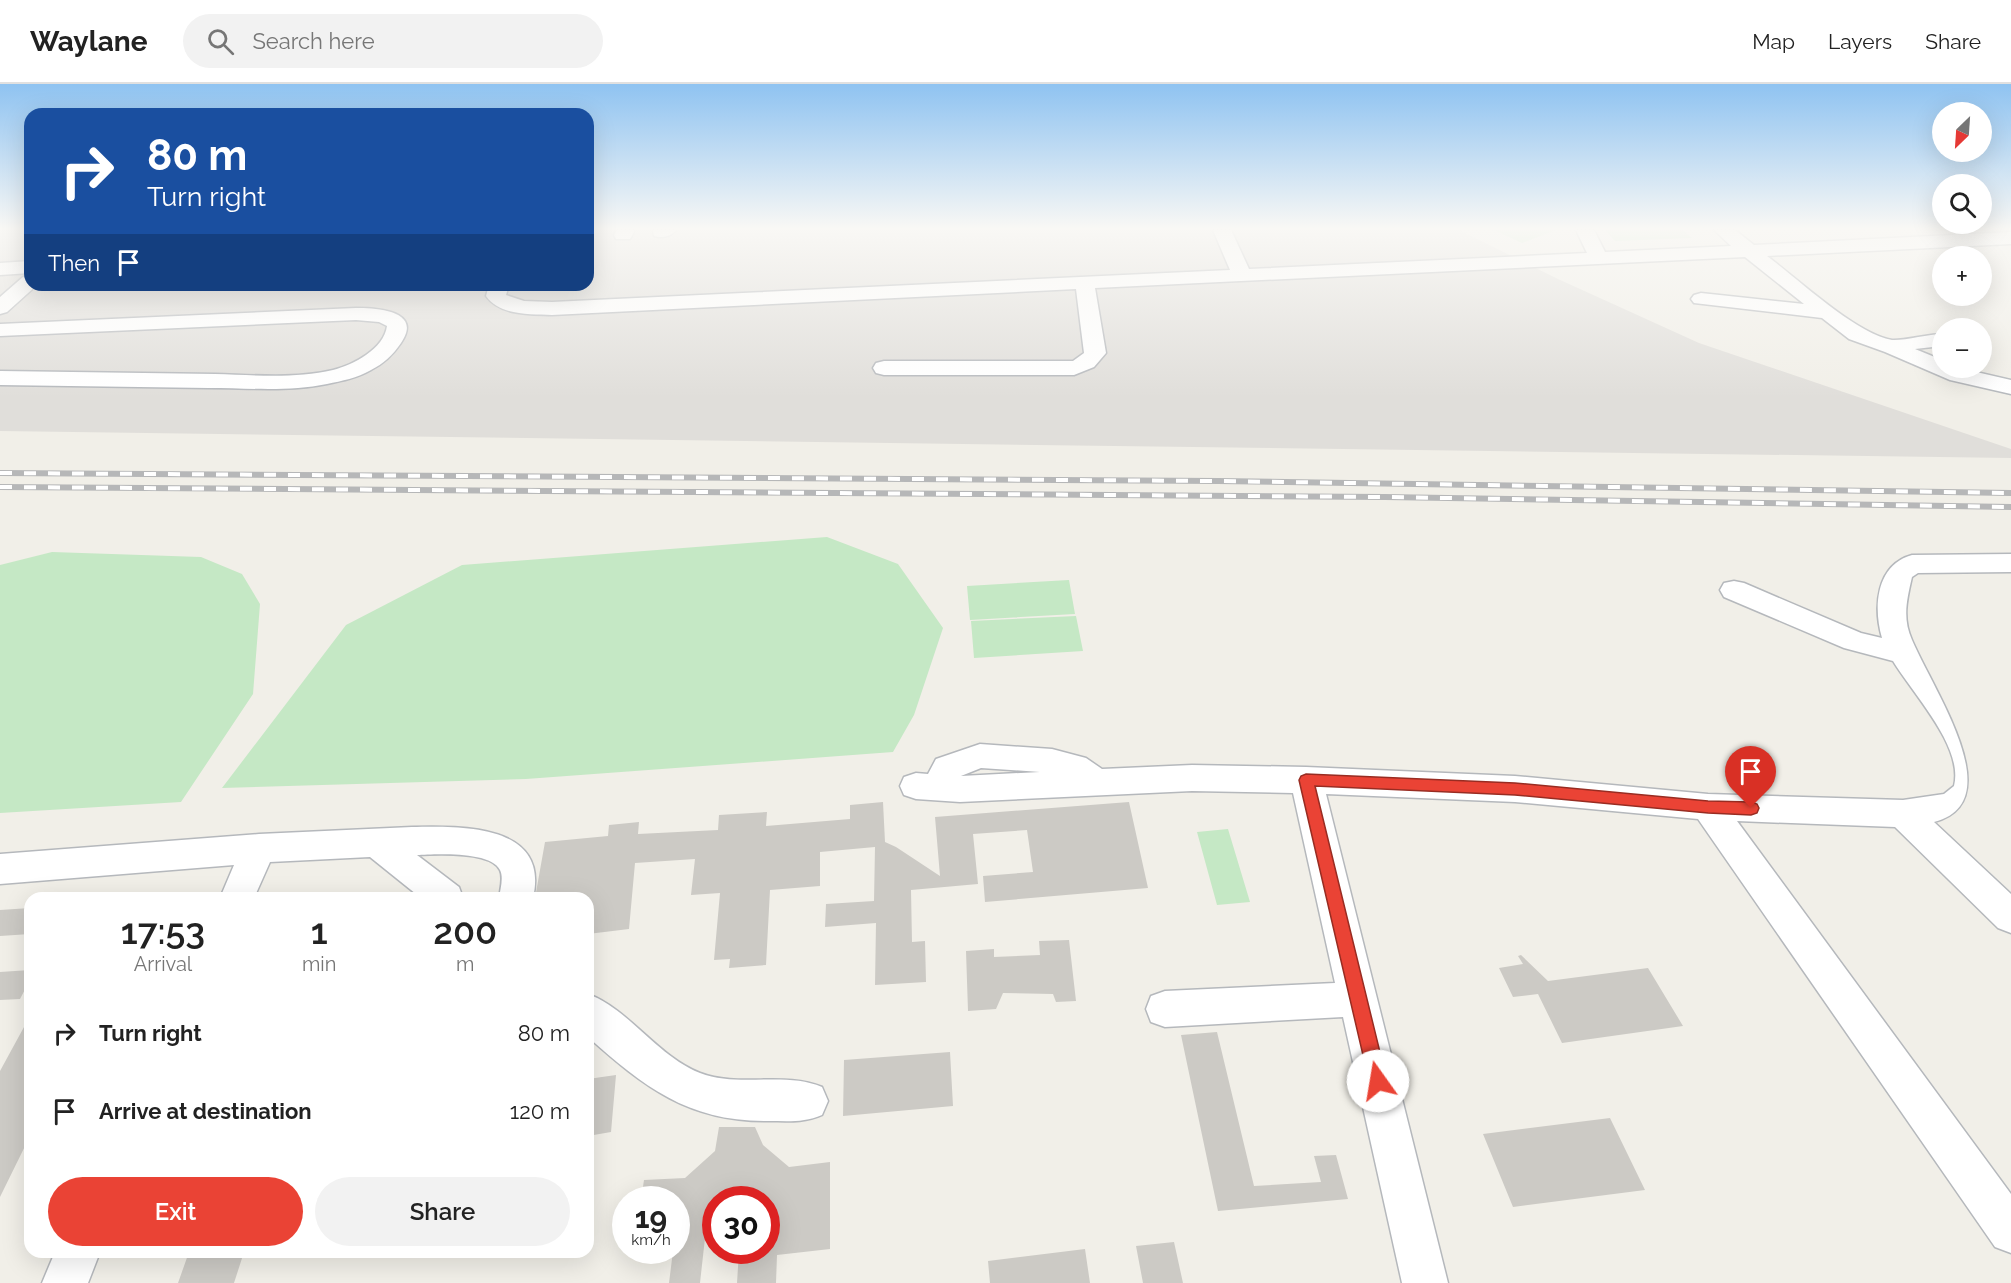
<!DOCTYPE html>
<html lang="en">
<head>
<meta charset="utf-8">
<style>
	body { margin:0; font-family:Raleway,sans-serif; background:#f2f2f2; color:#222; height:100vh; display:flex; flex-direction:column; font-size:22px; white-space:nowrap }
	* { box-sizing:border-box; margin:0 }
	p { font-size:20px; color:#767676 }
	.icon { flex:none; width:33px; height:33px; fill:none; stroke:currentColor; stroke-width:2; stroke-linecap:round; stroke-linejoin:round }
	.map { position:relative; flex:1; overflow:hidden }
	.details { position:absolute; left:24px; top:808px; width:570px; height:366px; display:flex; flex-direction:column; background:#fff; border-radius:18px; box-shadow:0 6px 24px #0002 }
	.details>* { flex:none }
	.guide { position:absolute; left:24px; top:24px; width:570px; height:183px; border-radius:18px; box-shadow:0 6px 24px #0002; background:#1a4fa0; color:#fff; overflow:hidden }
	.needle { width:39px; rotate:205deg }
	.tools { position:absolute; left:1932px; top:18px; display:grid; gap:12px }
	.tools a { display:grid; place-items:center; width:60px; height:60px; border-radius:50%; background:#fff; box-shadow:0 6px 24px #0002; font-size:30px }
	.speed { position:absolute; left:612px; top:1102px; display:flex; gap:12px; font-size:30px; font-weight:700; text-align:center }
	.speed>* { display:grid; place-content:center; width:78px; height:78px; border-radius:50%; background:#fff; box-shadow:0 6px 24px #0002; line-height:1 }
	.speed small { font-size:15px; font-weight:400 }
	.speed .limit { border:9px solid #d22; background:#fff; color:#111 }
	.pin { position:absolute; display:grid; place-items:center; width:51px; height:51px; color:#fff; margin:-62px -26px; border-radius:50% 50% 50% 0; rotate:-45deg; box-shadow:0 0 6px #0007 }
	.pin .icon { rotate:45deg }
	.me { position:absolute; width:66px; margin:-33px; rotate:347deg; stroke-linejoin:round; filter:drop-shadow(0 0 4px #0008) }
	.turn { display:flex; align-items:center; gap:21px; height:126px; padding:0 24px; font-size:27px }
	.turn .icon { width:78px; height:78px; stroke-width:2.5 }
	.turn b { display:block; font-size:42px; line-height:51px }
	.then { display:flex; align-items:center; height:57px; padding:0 24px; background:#0003; gap:12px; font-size:22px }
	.eta { display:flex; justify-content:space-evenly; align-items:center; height:102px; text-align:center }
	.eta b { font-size:36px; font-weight:600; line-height:42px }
	.primary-button { display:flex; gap:12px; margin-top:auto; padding:12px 24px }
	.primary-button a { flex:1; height:69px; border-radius:36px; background:#ea4335; color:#fff; font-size:24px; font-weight:600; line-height:69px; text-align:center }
	.primary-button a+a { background:#f2f2f2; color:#222 }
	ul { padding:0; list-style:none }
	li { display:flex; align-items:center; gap:18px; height:78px; padding:0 24px }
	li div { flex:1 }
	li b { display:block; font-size:22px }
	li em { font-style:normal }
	header { display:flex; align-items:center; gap:36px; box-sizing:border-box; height:84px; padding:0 30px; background:#fff; border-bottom:2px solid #e0e0e0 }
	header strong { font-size:28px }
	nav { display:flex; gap:33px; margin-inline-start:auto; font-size:21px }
	.search { width:420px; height:54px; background:#f2f2f2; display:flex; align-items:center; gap:15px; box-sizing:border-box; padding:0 21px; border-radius:33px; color:#767676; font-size:22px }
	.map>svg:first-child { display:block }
	.industrial { fill:#e0deda }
	.green { fill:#c5e8c5 }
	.building { fill:#cccac5 }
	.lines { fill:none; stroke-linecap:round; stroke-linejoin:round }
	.minor-casing { stroke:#b5b8bc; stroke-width:3 }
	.minor { fill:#fff; fill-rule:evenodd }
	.rail-casing { stroke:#b6b7b8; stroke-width:6 }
	.rail { stroke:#fff; stroke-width:4; stroke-dasharray:12; stroke-linecap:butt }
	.route { fill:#ea4335; stroke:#982c22; stroke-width:1.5 }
</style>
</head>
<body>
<header>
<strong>Waylane</strong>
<div class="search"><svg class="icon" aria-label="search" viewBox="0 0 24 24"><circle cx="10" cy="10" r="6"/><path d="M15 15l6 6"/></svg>Search here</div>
<nav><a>Map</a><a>Layers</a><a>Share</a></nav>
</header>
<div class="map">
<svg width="2011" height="1199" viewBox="0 0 2011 1199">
	<rect width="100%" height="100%" fill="#f1efe8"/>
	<path class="industrial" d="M0 146H30V201H588V146H1459L1558 195 1699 259 2011 365V374L0 347Z"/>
	<path class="green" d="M1494 146H1556L1522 159Z
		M1605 146H1683L1692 154 1615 157Z
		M827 453 898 480 943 544 914 631 893 668 526 695 222 704 346 541 462 481Z
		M52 468 201 473 242 490 260 520 253 610 181 718 0 729V481Z
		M1069 496 1075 530 970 536 967 502Z
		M1076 532 1083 567 974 574 971 537Z
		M1228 745 1250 818 1217 821 1197 748Z"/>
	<path class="building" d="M883 718 885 758 896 763 940 792 935 733 1129 718 1148 804 985 818 983 792 1033 788 1027 746 973 750 978 800 911 806 912 858 925 857 926 898 875 901 876 839 825 843 826 820 874 817 875 763 820 768V802L770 806 766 881 729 884 730 875 714 876 720 809 691 811 695 775 635 779 629 845 588 850V814H535L545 758 608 752 609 741 639 738 638 750 718 746 719 731 767 728 766 742 850 735V721Z
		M30 824V850L0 852V826Z
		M1069 856 1076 917 1056 918 1053 910 1003 909 996 925 968 927 966 867 994 865V873L1040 871 1039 857Z
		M1521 871 1548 897 1648 884 1683 942 1562 959 1538 910 1513 913 1499 884 1523 880 1518 872Z
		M30 886V896L20 915 0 916V888Z
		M30 932V1052L0 1113V987Z
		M1217 948 1254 1102 1321 1098 1314 1072 1336 1071 1348 1115 1218 1127 1181 951Z
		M950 968 953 1022 843 1032 844 976Z
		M616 991 611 1048 588 1052V995Z
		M1610 1034 1645 1106 1513 1123 1483 1050Z
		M719 1043H755L763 1061 789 1083 830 1078V1165L777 1171 776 1199H737L739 1167H766V1116H716V1153L705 1154 700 1199H669L673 1167H676V1116H641L644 1096 685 1094 715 1067Z
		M1174 1158 1183 1199H1143L1136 1162Z
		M1085 1165 1090 1199H990L988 1177Z
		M189 1168H244L234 1199H178Z"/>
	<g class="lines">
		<g class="minor-casing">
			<path id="minor" d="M617 146H635L630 155H616L614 151Z
				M653 146H676C671 153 662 154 654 152Z
				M1213 146H1231L1249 185 1587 169 1576 146H1594L1605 168 1731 162 1714 146H1735L1754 161 2011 148V160L1767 172C1798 195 1856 250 1892 256 1903 257 1929 250 1942 250V262L1915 265 1942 276V284H1959L2011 296V310L1950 296 1885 268 1849 255 1822 234 1694 219 1691 215 1694 211 1701 209 1804 220 1745 173 1095 204 1106 269 1094 283 1074 291H884L876 289 873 284 876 279 884 277H1073L1084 269 1076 205 552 231C531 230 500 232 486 212L489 201H509L506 211 524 217 552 218 1230 186Z
				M30 177V189L0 191V179Z
				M30 191V201H37L7 228 0 230V213L23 193Z
				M356 224C378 224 423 227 401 259 393 271 383 280 371 286 357 294 342 297 327 300 289 308 248 304 209 304 140 303 70 302 0 301V287C72 288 143 289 215 290 253 291 295 295 333 286 353 281 384 265 387 242L379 238 356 236 0 252V240Z
				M2011 470V488L1918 489 1912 493C1907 515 1902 534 1912 556 1934 608 2011 718 1934 738L2011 810V849L1998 844 1895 743 1737 737 2011 1110V1169L1995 1163 1698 735 1515 718 1326 710 1448 1199H1402L1343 933 1165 943 1151 938 1146 925 1151 912 1165 907 1335 899 1293 709 1192 707 960 718 916 715 904 711 900 702 904 693 916 689 928 690 936 675 980 660 1052 665 1086 674 1102 685 1192 681 1306 683 1515 692 1708 710 1903 716 1944 710 1954 702C1964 663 1913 610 1893 577L1844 564 1724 513 1720 506 1724 499 1734 497 1744 499 1861 549 1882 554C1873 523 1876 481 1912 471ZM981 684 1040 688 961 692Z
				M412 743C462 742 550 740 533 814H499C500 806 504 794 500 786 491 767 435 770 417 771L459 803 463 814H421L370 773 270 778 254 814H220L234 781 0 800V770L259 750Z
				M588 910C630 926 657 972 700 989 739 1004 785 987 822 1003L828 1017 822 1031C804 1039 787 1037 768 1037 689 1038 644 1003 588 953Z
				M55 1168H100L88 1199H42Z"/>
		</g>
		<use href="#minor" class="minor"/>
		<g class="rail-casing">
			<path id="rail" d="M0 389 1218 397 2011 409
				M0 403 1385 413 2011 423"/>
		</g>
		<use href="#rail" class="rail"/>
	</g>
	<linearGradient id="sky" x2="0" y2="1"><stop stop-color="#8fc3f1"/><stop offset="0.46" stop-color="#f9f8f5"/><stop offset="1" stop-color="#f9f8f5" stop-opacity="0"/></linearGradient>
	<rect width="2011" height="314" fill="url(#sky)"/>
	<path class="route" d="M1306 690 1515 699 1708 717 1751 718 1757 720 1759 724 1757 729 1751 731 1708 729 1515 711 1315 702 1387 997 1385 1003 1378 1006 1372 1003 1369 997 1299 696 1301 692Z"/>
</svg>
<div class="tools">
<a><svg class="needle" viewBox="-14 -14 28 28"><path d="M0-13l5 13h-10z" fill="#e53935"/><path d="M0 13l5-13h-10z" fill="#767676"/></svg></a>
<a><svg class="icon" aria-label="search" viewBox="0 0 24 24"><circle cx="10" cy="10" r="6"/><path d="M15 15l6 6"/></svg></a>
<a>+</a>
<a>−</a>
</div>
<div class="speed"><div>19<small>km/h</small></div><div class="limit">30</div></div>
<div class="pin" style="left:1751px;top:724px;background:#d93025"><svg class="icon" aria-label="arrive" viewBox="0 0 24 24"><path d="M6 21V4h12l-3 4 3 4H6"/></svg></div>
<svg class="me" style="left:1378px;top:997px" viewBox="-20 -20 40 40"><circle r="19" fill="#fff"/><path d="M0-13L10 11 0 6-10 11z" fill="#ea4335"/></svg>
<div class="guide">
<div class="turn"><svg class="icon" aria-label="right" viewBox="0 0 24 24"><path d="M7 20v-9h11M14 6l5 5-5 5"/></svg><div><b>80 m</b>Turn right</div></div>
<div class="then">Then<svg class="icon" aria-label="arrive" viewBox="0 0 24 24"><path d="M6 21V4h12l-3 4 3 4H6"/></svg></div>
</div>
<section class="details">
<div class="eta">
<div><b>17:53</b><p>Arrival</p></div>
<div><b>1</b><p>min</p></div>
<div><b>200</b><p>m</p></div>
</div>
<ul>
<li><svg class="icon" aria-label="right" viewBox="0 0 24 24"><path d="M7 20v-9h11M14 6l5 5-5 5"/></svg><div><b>Turn right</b></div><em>80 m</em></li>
<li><svg class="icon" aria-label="arrive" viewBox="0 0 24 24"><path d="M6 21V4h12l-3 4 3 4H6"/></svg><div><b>Arrive at destination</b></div><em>120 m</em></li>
</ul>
<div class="primary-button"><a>Exit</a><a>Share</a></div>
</section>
</div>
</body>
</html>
